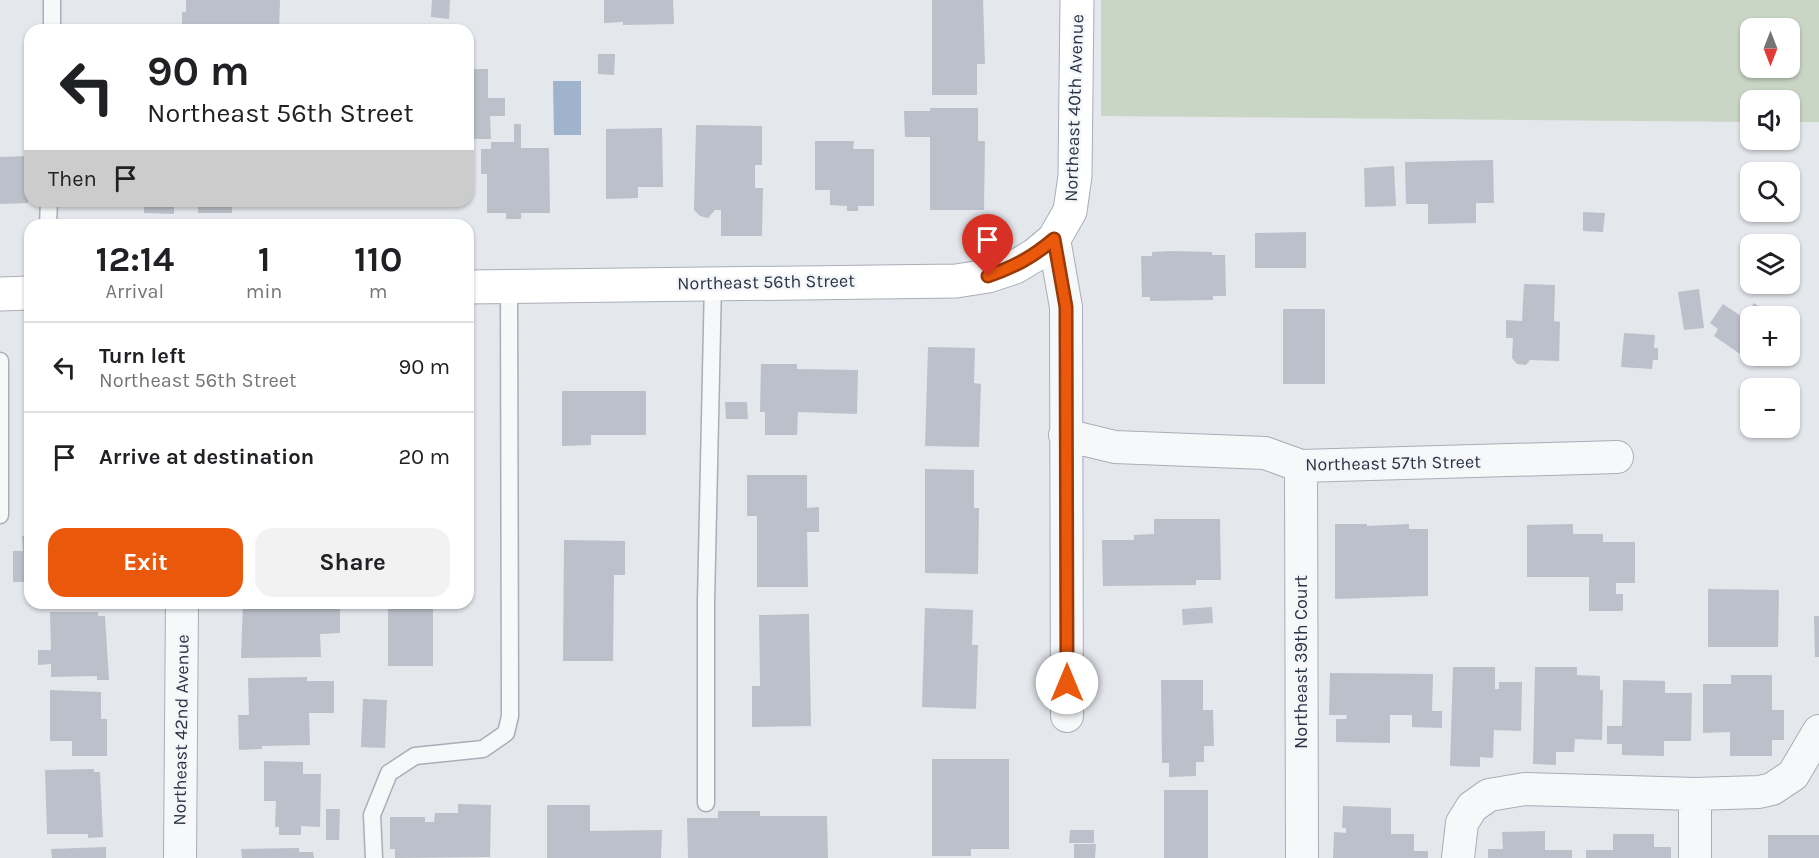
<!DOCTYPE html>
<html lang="en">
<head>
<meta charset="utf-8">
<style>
	body { margin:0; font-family:Karla,sans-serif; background:#f2f2f2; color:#202124; height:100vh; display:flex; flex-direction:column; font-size:22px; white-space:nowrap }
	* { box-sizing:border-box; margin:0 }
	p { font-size:20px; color:#757577 }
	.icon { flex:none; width:33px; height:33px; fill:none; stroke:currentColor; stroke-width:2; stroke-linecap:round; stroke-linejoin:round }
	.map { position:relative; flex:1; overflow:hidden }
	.panel { position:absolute; left:24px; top:219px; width:450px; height:390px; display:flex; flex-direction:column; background:#fff; border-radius:18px; box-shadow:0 2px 4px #0004 }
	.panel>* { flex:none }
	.banner { position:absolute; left:24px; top:24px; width:450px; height:183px; border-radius:18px; box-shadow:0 2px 4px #0004; background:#fff; color:#202124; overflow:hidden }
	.needle { width:39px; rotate:180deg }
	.controls { position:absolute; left:1740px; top:18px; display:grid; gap:12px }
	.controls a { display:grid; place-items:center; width:60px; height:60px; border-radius:12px; background:#fff; box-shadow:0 2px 4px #0004; font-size:30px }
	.pin { position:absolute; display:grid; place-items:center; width:51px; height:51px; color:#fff; margin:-62px -26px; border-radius:50% 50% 50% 0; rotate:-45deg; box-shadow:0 0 6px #0007 }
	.pin .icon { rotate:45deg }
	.me { position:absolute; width:66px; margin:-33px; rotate:0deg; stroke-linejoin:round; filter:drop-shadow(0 0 4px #0008) }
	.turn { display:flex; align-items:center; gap:21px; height:126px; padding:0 24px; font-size:27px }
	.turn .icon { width:78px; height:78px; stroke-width:2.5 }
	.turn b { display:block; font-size:42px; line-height:51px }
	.then { display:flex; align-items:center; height:57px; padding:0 24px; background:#0003; gap:12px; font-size:22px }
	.eta { display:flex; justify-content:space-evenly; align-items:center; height:102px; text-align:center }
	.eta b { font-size:36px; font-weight:700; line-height:42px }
	.cta { display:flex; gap:12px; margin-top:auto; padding:12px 24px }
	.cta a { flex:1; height:69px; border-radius:18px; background:#ea580c; color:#fff; font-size:24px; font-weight:700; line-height:69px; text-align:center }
	.cta a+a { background:#f2f2f2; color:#202124 }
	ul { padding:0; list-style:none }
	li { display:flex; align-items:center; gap:18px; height:90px; padding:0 24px; border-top:2px solid #e0e0e0 }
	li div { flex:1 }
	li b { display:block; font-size:22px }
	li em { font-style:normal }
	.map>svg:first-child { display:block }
	.green { fill:#c9d6c5; fill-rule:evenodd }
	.water { fill:#9fb4cc }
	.building { fill:#bbc0ca }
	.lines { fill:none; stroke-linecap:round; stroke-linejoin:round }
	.lane-casing { stroke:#a9aeb7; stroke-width:19 }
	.street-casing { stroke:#a9aeb7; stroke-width:34 }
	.secondary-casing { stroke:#a9aeb7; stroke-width:35 }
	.lane { stroke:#f7f8fa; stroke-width:16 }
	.street { stroke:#f7f8fa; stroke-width:32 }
	.secondary { stroke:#fff; stroke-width:33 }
	.route-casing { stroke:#983908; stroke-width:15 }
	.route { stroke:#ea580c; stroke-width:10 }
	.labels { text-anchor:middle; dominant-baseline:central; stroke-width:5; stroke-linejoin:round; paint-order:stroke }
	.street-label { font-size:18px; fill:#2b3445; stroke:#f4f6f9 }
</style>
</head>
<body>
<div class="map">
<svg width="1819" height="858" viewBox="0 0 1819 858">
	<rect width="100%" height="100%" fill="#e4e7ec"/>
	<path class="green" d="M1101 0H1819V122H1790V100H1750V122L1101 116ZM1750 28H1790V68H1750Z"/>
	<path class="water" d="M553 81H581V135H554Z"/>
	<path class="building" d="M186 0H280L279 30H182V12H186Z
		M432 0H450L449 19 431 17Z
		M604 0H673L674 24 623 25V22L604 23Z
		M932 0H983L985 64H977V95H932Z
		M598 54H615L614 75 598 74Z
		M468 69H488V98H505V116H490L491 139H468Z
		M930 108H978V141H985L984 210H930V137H905L904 111H930Z
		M514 124H521V148H549L550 213H521V219H506V213H487V174H481V149H491V142H514Z
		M696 125 762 126V165H755V188H763L762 236H721V210H715L708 218 700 216 694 210Z
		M662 128 663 187H638V198L606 199V129Z
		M815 141H854L853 149H874V206H858V211H847V206L830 205V190H815Z
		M28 156V203L0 204V157Z
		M1493 160 1494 203H1476V223L1428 224V204H1406L1405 162Z
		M1394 166 1396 206 1365 207 1364 168Z
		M144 201H174V214L144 213Z
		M198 201H232V213H198Z
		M1583 212 1605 213 1603 232 1583 231Z
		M1306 232V268H1255V233Z
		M1174 251 1212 252V255H1225L1226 296H1213V300L1150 301V297H1142L1141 256H1152V252Z
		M1524 284 1555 285 1554 321 1560 322 1559 361 1530 360 1526 365 1517 364 1512 358 1513 338H1506V320L1522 321Z
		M1699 289 1704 328 1684 330 1678 292Z
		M1754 303 1774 316H1750V356H1766L1759 367 1714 336 1718 329 1710 323 1723 304 1744 318Z
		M1283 309H1325V384H1283Z
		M1624 333 1655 335 1654 348H1658V360H1653L1652 369 1621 367Z
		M928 347 975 348 974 383 981 384 979 447 925 446Z
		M761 364H797V369L858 370 857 414 798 412 797 435H765V412H760Z
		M562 391H646V435H591V445L562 446Z
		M725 402H747L748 419H726Z
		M925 469 974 470V508H979L978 574 925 573Z
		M747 475H807V508L819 507V532H807L808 587H757V516H747Z
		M1154 519H1220L1221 580H1196V585L1103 586 1102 540H1134V535L1154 534Z
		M1335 524H1367V526L1409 524V529H1428V596L1335 599Z
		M1573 524V534H1603V542H1635V583H1616V594H1623V610L1621 611H1589V577H1527V525Z
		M22 536H30V599H26V582H13V551H23Z
		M564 540 625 541V575H614L613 661H563Z
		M1708 589 1779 590 1778 647H1708Z
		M243 603H340V633L320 634 321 657 241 658Z
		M388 603H433V666H388Z
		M1212 607 1213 623 1183 625 1182 609Z
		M925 608 973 610 972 645H978L976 709 922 707Z
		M50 612H98V616H105L109 680H97V676L51 677V664L38 665V650H51Z
		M809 614 811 726 752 727V686H760L759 615Z
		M1814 616H1819V657H1815Z
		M1453 667H1495V689H1499V682H1522L1521 731 1494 730 1493 758 1480 757V767L1450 766Z
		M1535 667H1577V675L1600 676V690H1603L1602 740 1575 739 1574 752H1556V765L1533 764Z
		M1330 673 1433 674 1432 711H1442V728L1412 727V715H1390V743L1336 742V719H1346L1347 715H1329Z
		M1731 675H1772V710H1784V740H1772V756H1730V732L1703 733V684H1731Z
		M307 677V681H334V713H309L310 745 262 746V749L239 750 238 715H249L248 678Z
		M1161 680H1203V710H1213L1214 746H1204V762H1196V776L1169 777V763H1162Z
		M1623 680 1665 681V693H1692L1691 741H1664V756L1622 755V744H1607V726H1622Z
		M50 690 101 692V719H107V756H72V741H50Z
		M363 699 387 700 385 748 361 747Z
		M932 759H1009V849H971V856H932Z
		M264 761 303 762V774H321L320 827 301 826V835H279V827H275L276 801H264Z
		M94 769V772H100L103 837 88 838V834H47L45 770Z
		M1164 790H1208V858H1164Z
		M458 804 491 805 490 857 395 858V849H390V817H425V822H434L435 813H458Z
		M547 805H590V831L662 830 661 858H547Z
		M1343 806 1391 808V834H1414V851H1428V858H1333L1334 832 1346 833V828H1342Z
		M326 809H340L339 840H326Z
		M718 811H760V816H827L828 858H688L687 818H718Z
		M1070 830H1094V843H1069Z
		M1545 831V850H1572V858H1488V849H1503L1502 832Z
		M1613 834H1654V847H1671V858H1586V850H1613Z
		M1768 835H1819V858H1768Z
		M1074 844H1096L1095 858H1074Z
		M106 847V858H52L51 849Z
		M299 848V852H313L314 858H242L241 849Z"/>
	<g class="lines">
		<g class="lane-casing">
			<path id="lane" d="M52 30V0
				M48 225 49 201
				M0 361V515
				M706 803V602L713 282
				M374 858 372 815 389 773 415 756 483 749 506 733 510 716 509 287"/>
		</g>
		<g class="street-casing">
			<path id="street" d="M1054 239 1066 307 1067 716
				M1065 435 1115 447 1265 453 1301 466 1617 457
				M1301 466 1302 858
				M1695 794V858
				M180 858 182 603
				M1458 858 1462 823 1472 807 1489 795 1525 789 1695 794 1759 792 1772 789 1793 775 1819 731"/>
		</g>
		<g class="secondary-casing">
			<path id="secondary" d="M468 287 956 281 988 276 1015 267 1035 255 1054 239 1070 211 1075 176 1077 0
				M0 294 30 293"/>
		</g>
		<use href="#lane" class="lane"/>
		<use href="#street" class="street"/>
		<use href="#secondary" class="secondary"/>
	</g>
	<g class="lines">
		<g class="route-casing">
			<path id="route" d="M988 276C1014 267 1033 257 1054 239L1066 307 1067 683"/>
		</g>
		<use href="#route" class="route"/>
	</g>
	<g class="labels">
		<g class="street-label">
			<text transform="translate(1074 108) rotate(-88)">Northeast 40th Avenue</text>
			<text transform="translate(766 282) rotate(-1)">Northeast 56th Street</text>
			<text transform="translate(1393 463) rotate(-1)">Northeast 57th Street</text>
			<text transform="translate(1301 662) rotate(-90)">Northeast 39th Court</text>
			<text transform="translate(181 730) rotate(-89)">Northeast 42nd Avenue</text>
		</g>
	</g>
</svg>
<div class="controls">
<a><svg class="needle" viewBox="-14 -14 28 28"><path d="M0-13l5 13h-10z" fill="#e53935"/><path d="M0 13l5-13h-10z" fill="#757577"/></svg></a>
<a><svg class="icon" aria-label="sound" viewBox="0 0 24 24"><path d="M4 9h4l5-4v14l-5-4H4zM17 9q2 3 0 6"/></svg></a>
<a><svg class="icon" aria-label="search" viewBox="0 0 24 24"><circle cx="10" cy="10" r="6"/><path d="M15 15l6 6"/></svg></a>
<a><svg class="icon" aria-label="layers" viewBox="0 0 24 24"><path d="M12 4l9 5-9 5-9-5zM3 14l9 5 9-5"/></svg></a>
<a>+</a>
<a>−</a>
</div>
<div class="pin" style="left:988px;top:276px;background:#d93025"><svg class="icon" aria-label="arrive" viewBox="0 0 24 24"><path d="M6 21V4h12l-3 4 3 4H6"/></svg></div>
<svg class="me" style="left:1067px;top:683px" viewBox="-20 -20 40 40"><circle r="19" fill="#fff"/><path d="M0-13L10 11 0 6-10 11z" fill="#ea580c"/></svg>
<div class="banner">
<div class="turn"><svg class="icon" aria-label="left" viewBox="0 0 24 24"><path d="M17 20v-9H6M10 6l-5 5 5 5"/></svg><div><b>90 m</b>Northeast 56th Street</div></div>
<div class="then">Then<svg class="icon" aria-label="arrive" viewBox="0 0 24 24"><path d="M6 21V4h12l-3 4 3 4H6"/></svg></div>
</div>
<section class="panel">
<div class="eta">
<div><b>12:14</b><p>Arrival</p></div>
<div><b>1</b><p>min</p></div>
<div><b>110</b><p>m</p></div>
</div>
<ul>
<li><svg class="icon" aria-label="left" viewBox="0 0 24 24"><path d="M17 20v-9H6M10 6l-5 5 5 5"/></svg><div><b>Turn left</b><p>Northeast 56th Street</p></div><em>90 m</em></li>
<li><svg class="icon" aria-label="arrive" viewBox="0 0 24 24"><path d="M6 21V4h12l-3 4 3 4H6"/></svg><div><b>Arrive at destination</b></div><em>20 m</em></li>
</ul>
<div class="cta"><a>Exit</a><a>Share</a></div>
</section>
</div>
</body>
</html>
